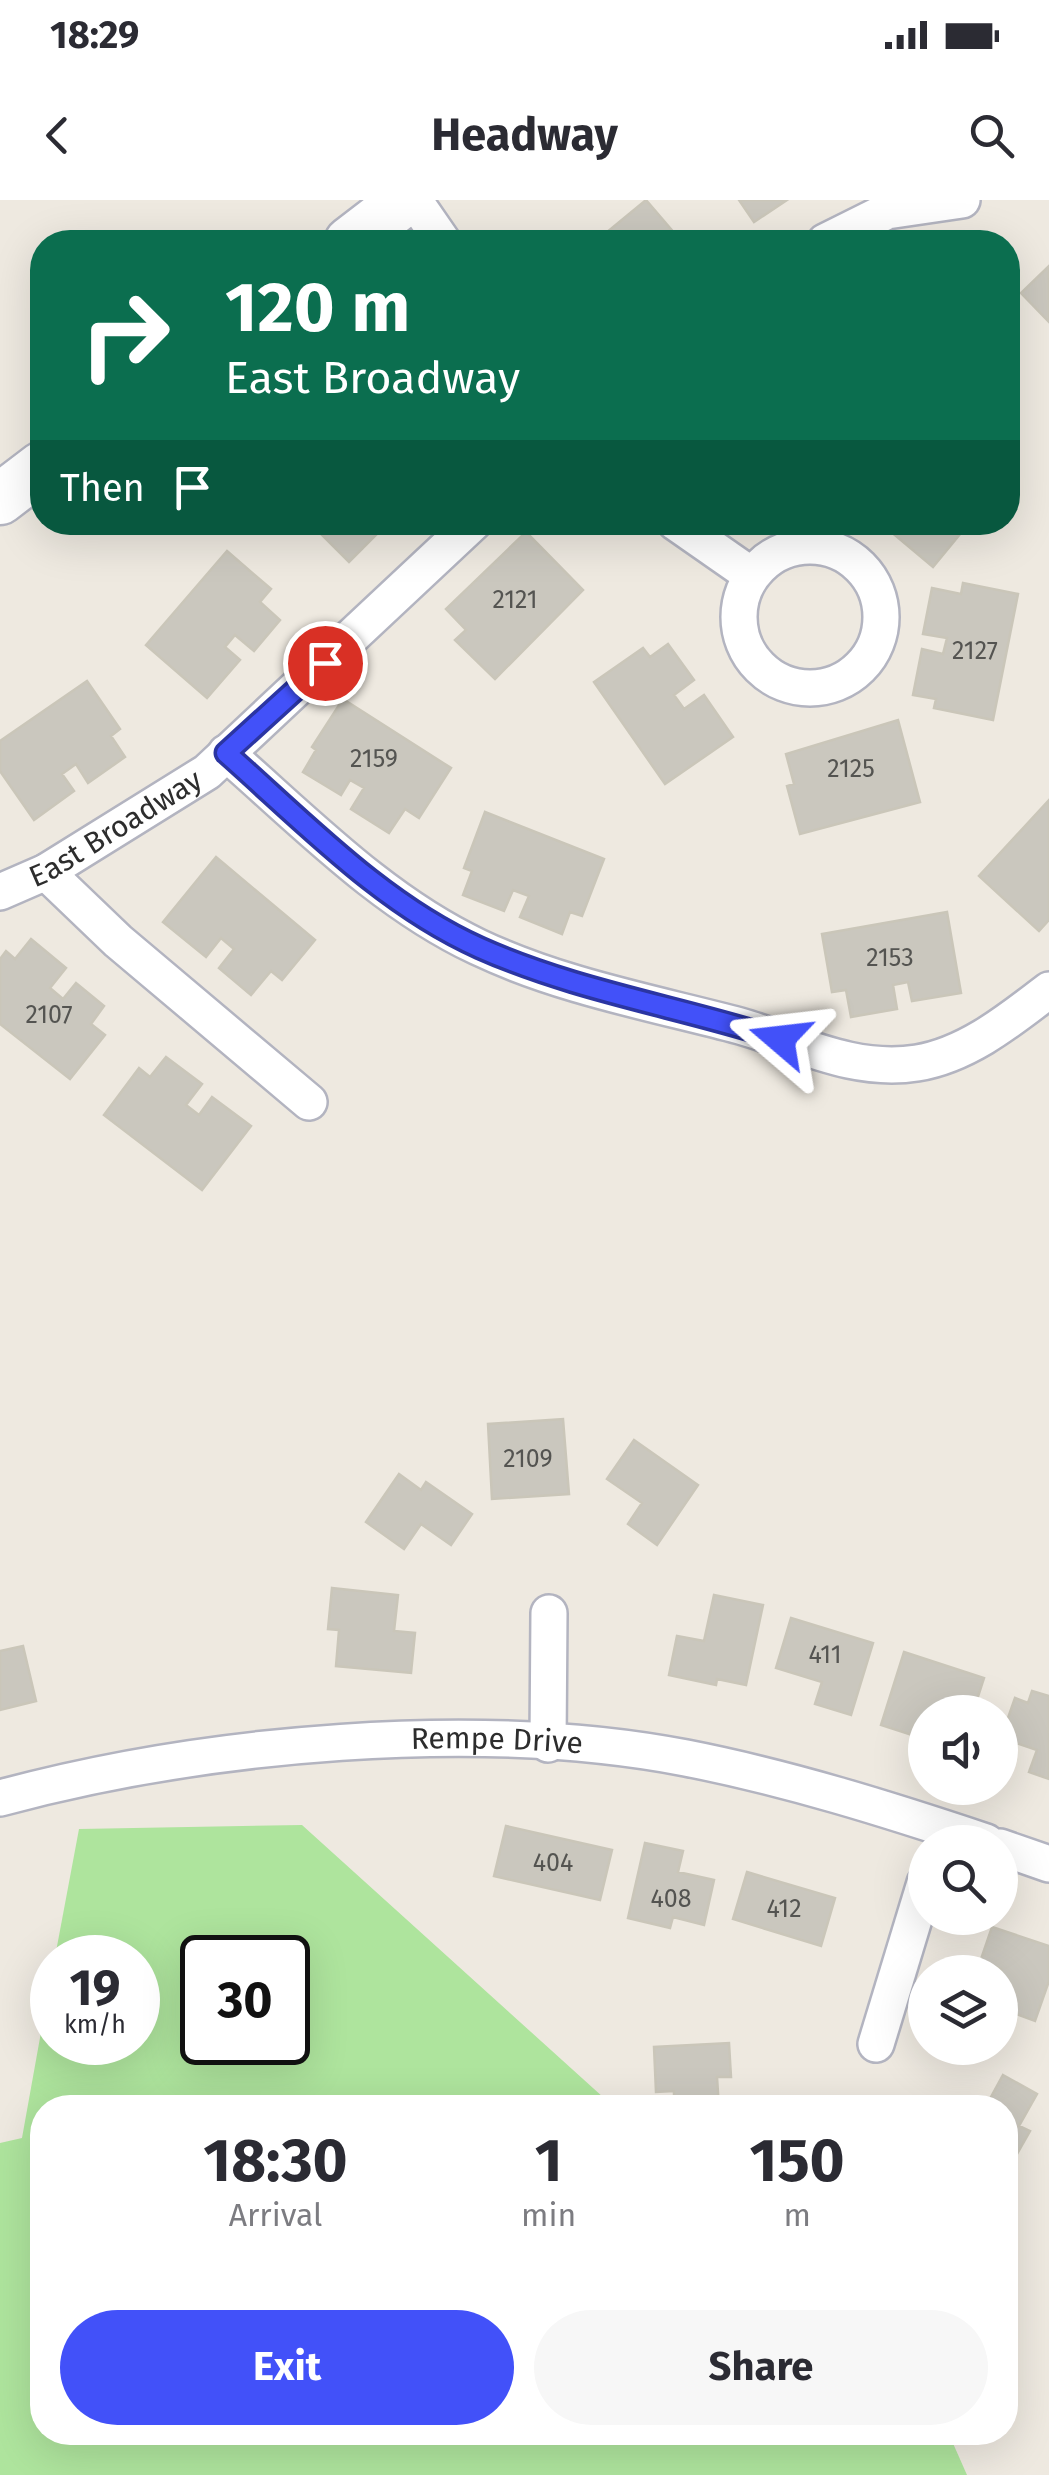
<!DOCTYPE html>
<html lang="en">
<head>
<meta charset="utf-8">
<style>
	body { margin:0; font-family:"Fira Sans",sans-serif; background:#f7f7f7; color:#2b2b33; height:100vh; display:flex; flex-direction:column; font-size:38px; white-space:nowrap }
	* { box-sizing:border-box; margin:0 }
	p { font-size:32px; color:#7c7c81 }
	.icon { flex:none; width:55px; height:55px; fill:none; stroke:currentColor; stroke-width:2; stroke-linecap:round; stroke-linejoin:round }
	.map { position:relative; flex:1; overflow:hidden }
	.side { position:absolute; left:30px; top:1895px; width:988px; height:350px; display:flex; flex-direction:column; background:#fff; border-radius:40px; box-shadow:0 10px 40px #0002 }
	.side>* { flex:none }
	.hud { position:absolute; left:30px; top:30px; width:990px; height:305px; border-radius:40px; box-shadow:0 10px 40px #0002; background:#0b6e4f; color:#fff; overflow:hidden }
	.controls { position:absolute; left:908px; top:1495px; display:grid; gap:20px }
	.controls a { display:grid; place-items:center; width:110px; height:110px; border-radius:50%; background:#fff; box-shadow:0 10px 40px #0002; font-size:50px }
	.speed { position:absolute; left:30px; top:1735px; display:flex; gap:20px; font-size:50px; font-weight:700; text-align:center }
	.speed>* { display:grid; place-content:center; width:130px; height:130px; border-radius:50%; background:#fff; box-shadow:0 10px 40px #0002; line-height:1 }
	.speed small { font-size:25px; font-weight:400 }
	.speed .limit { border:5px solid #111; border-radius:15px; background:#fff; color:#111 }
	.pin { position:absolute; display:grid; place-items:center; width:85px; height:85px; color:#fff; margin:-42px; border:5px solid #fff; border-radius:50%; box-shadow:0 2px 10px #0007 }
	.me { position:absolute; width:110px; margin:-55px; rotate:287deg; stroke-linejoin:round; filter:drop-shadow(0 0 8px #0008) }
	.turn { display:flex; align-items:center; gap:35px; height:210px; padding:0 30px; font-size:45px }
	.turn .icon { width:130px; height:130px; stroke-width:2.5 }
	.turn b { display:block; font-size:70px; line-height:85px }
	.then { display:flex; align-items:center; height:95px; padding:0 30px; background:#0003; gap:20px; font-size:38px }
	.eta { display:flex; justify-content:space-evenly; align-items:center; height:170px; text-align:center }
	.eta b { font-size:60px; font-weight:700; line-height:70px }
	.button { display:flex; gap:20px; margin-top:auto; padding:20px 30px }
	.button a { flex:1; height:115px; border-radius:60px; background:#4251f9; color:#fff; font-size:40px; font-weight:700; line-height:115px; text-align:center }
	.button a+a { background:#f7f7f7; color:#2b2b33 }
	.status { display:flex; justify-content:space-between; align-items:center; height:70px; padding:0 50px; background:#fff; direction:ltr }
	.status svg { height:28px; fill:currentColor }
	header { display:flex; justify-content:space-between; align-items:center; height:130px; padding:0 30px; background:#fff; font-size:45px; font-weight:700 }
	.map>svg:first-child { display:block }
	.green { fill:#aee49d; fill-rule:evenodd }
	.building { fill:#cac7be; stroke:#cac6b9; stroke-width:2.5 }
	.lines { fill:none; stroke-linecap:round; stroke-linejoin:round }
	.minor-casing { stroke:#b3b4c0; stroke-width:40 }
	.secondary-casing { stroke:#b3b4c0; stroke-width:55 }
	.minor { stroke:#fff; stroke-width:35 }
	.secondary { stroke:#fff; stroke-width:50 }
	.route-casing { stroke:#2b35a2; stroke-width:25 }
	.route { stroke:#4251f9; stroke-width:18 }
	.labels { text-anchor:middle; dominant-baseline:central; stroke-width:9; stroke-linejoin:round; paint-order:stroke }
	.number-label { font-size:25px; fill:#545451 }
	.street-label { font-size:30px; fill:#2d2d2d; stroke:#fff }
</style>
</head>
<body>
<div class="status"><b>18:29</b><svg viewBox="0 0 49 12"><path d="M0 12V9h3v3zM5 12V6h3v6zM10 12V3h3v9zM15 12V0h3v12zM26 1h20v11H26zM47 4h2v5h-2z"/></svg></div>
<header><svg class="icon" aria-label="back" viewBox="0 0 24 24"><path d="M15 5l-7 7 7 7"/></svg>Headway<svg class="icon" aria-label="search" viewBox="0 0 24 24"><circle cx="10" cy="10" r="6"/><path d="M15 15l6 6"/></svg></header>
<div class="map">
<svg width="1049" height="2275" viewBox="0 0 1049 2275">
	<rect width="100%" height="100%" fill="#eee9e0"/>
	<path class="green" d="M302 1625 614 1907 42 1908V2232H948L967 2275H0V1943L22 1938 52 1771V1842H138V1758L55 1757 79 1629ZM202 1758H288V1842H202Z"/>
	<path class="building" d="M646 0 682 42H595Z
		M739 0H787L754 22Z
		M1049 66V122L1021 93Z
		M309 322H380L384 327 349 362Z
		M896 322H970L933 367 889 330Z
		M526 332 583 390 495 479 455 440 466 430 446 409Z
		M227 351 271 389 260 402 280 420 254 451 235 435 225 447 240 460 207 498 146 445Z
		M963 383 1018 394 993 520 934 508 936 499 913 495 922 449 943 454 947 438 923 434 932 388 961 394Z
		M668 444 694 480 674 495 684 509 704 495 733 537 665 584 594 482 643 448 650 457Z
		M87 481 120 529 111 536 125 557 88 583 76 564 62 574 74 591 34 620 0 571V541Z
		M343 499 451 568 419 618 405 609 389 633 351 609 364 588 350 580 341 595 303 572 316 550 312 547Z
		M898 520 920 602 800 634 787 586 794 584 786 554Z
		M1049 600V720L1039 731 979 676Z
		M485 612 604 659 582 716 570 712 562 734 520 717 529 696 513 690 504 711 463 695 472 671 464 668Z
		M216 657 315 740 282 780 271 771 251 795 219 768 234 749 221 738 206 757 163 722Z
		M947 712 961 793 912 801 908 782 893 785 897 809 851 817 846 790 832 792 822 734Z
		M31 739 66 768 50 788 63 799 76 783 104 806 91 824 105 835 70 879 0 824V759L6 751 15 759Z
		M166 857 202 884 186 905 199 915 212 897 251 926 202 990 104 915 139 868 150 877Z
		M563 1219 569 1294 492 1299 488 1224Z
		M634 1240 698 1285 657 1345 628 1324 642 1303 607 1279Z
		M399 1274 421 1290 426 1282 472 1314 451 1345 421 1324 404 1349 366 1322Z
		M332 1388 398 1395 394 1431 415 1433 411 1473 336 1466 339 1430 328 1429Z
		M714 1395 763 1405 746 1485 717 1479 716 1485 669 1475 677 1436 704 1441Z
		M791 1418 873 1443 851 1515 815 1504 822 1482 776 1468Z
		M23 1446 36 1501 0 1510V1451Z
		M904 1452 984 1478 973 1512 927 1511 918 1537 881 1525Z
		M1032 1491 1049 1496V1579L1029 1572 1037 1550 1001 1538 1015 1498 1028 1503Z
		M506 1626 612 1650 600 1700 494 1676Z
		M645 1643 683 1651 678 1672 714 1680 704 1725 673 1717 670 1728 628 1718Z
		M747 1672 835 1698 821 1746 733 1719Z
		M992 1727 1049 1746V1781L1035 1821 1000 1808 1001 1769 980 1762Z
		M729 1843 731 1877H717L719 1908H674V1891L656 1892 654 1847Z
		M1003 1875 1037 1894 1019 1926 1030 1931 1005 1975V1908H985Z"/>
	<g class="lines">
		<g class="minor-casing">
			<g id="minor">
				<path d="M414 0 443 42"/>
				<path d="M825 42 887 11 962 0"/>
				<path d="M675 322 751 375"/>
				<circle cx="810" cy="417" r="71"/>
				<path d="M226 553C305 622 382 702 478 747 560 786 653 803 740 826 799 843 854 873 917 863 967 855 1010 820 1049 790"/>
				<path d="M46 672 118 741 309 902"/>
				<path id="s1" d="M0 692 46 672 207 572 474 322"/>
				<path d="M548 1544 549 1413"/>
				<path id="s2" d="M0 1598C204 1543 477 1518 686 1558 788 1578 887 1609 986 1642"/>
				<path d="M1000 1647 1049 1664"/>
				<path d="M876 1844 925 1683"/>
			</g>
		</g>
		<g class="secondary-casing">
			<path id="secondary" d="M350 42 405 0
				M0 299 42 267"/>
		</g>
		<use href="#minor" class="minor"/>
		<use href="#secondary" class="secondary"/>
	</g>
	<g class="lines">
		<g class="route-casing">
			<path id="route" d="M325 463 226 553C304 622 383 705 480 748 576 791 681 807 780 839"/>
		</g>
		<use href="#route" class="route"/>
	</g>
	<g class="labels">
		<g class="number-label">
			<text x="515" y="400">2121</text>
			<text x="975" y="451">2127</text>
			<text x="374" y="559">2159</text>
			<text x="851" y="569">2125</text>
			<text x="890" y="758">2153</text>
			<text x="49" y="815">2107</text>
			<text x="528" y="1259">2109</text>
			<text x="825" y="1455">411</text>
			<text x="553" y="1663">404</text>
			<text x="671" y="1699">408</text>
			<text x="784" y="1709">412</text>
		</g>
		<g class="street-label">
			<text stroke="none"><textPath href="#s1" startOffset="132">East Broadway</textPath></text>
			<text stroke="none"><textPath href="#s2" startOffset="502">Rempe Drive</textPath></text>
		</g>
	</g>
</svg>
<div class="controls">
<a><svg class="icon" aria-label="sound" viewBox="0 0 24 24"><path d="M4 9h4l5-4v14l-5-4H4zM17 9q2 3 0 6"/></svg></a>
<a><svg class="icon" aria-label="search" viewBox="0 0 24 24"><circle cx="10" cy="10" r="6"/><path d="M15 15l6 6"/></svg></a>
<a><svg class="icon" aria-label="layers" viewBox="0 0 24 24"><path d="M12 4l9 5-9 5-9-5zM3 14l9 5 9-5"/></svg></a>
</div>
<div class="speed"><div>19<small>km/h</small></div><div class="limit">30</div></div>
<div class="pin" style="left:325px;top:463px;background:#d93025"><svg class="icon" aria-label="arrive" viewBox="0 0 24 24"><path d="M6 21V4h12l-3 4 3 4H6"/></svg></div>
<svg class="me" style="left:780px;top:839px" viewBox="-20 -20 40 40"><path d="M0-17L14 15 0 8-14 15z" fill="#4251f9" stroke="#fff" stroke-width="4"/></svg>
<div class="hud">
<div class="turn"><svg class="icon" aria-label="right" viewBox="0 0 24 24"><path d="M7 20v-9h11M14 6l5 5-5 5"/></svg><div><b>120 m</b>East Broadway</div></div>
<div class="then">Then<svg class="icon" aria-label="arrive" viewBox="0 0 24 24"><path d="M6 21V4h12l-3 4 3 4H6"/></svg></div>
</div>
<section class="side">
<div class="eta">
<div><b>18:30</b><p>Arrival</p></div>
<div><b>1</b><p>min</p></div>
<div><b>150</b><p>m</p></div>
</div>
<div class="button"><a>Exit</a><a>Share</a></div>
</section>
</div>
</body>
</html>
